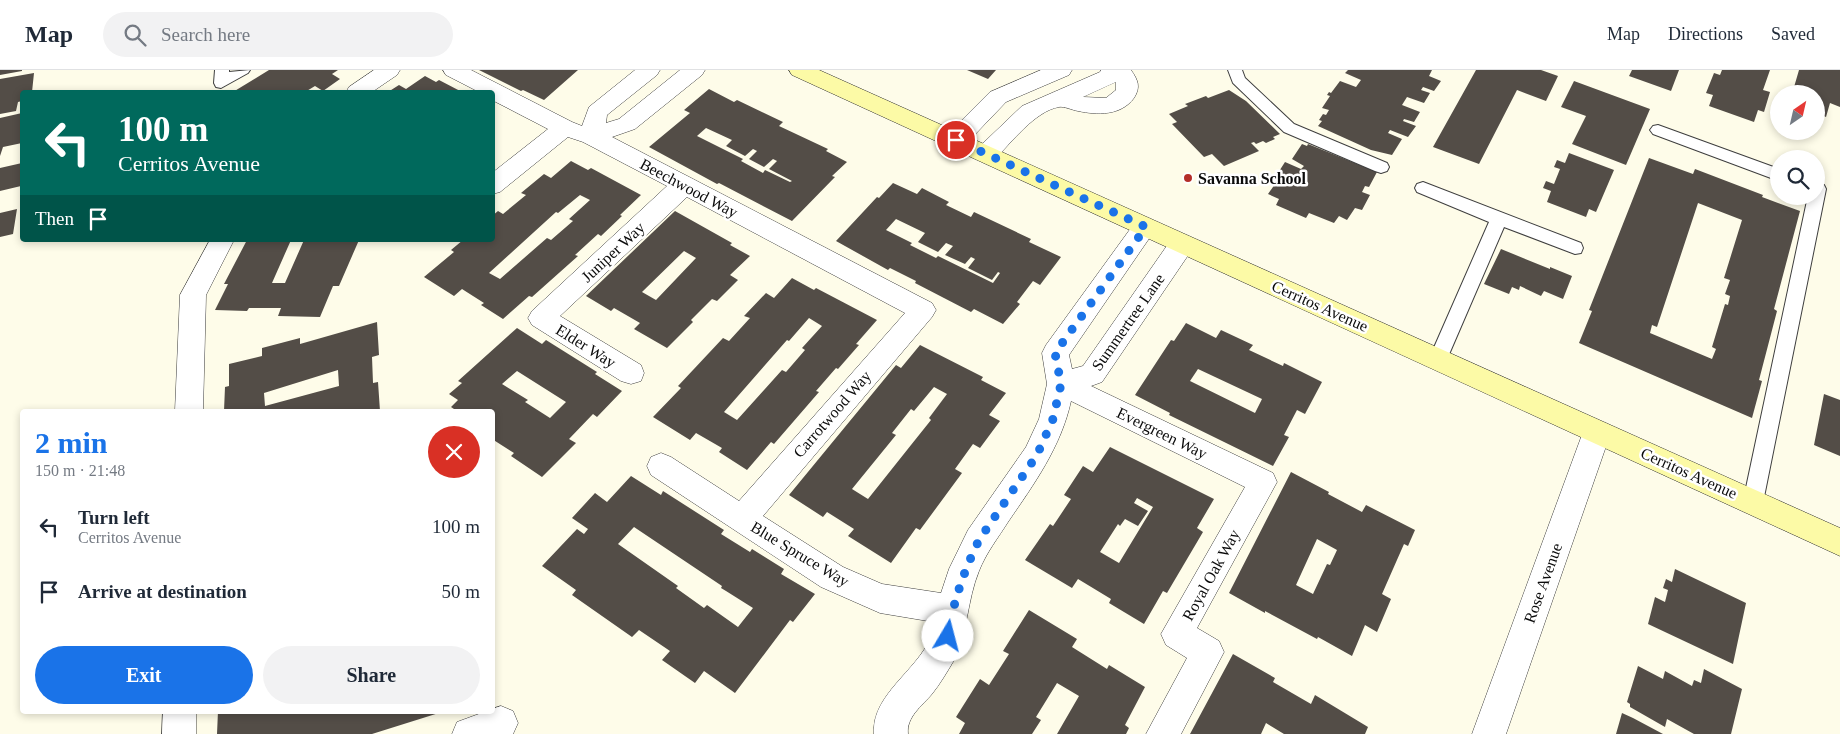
<!DOCTYPE html>
<html lang="en">
<head>
<meta charset="utf-8">
<style>
	body { margin:0; font-family:Georgia,serif; background:#f2f2f3; color:#1f2937; height:100vh; display:flex; flex-direction:column; font-size:19px; white-space:nowrap }
	* { box-sizing:border-box; margin:0 }
	p { font-size:16px; color:#747a83 }
	.icon { flex:none; width:28px; height:28px; fill:none; stroke:currentColor; stroke-width:2; stroke-linecap:round; stroke-linejoin:round }
	.map { position:relative; flex:1; overflow:hidden }
	.side { position:absolute; left:20px; top:339px; width:475px; height:305px; display:flex; flex-direction:column; background:#fff; border-radius:5px; box-shadow:0 2px 8px #0003 }
	.side>* { flex:none }
	.hud { position:absolute; left:20px; top:20px; width:475px; height:152px; border-radius:5px; box-shadow:0 2px 8px #0003; background:#00695c; color:#fff; overflow:hidden }
	.needle { width:32px; rotate:34deg }
	.buttons { position:absolute; left:1770px; top:15px; display:grid; gap:10px }
	.buttons a { display:grid; place-items:center; width:55px; height:55px; border-radius:50%; background:#fff; box-shadow:0 2px 8px #0003; font-size:25px }
	.pin { position:absolute; display:grid; place-items:center; width:42px; height:42px; color:#fff; margin:-21px; border:2px solid #fff; border-radius:50%; box-shadow:0 1px 5px #0007 }
	.me { position:absolute; width:55px; margin:-28px; rotate:8deg; stroke-linejoin:round; filter:drop-shadow(0 0 4px #0008) }
	.turn { display:flex; align-items:center; gap:18px; height:105px; padding:0 15px; font-size:22px }
	.turn .icon { width:65px; height:65px; stroke-width:2.5 }
	.turn b { display:block; font-size:35px; line-height:42px }
	.then { display:flex; align-items:center; height:48px; padding:0 15px; background:#0003; gap:10px; font-size:19px }
	.round { display:grid; place-items:center; flex:none; width:52px; height:52px; border-radius:26px; background:#f2f2f3 }
	.overview { display:flex; align-items:center; justify-content:space-between; height:85px; padding:0 15px }
	h1 { font-size:30px; font-weight:700; line-height:38px; color:#1a73e8 }
	.button { display:flex; gap:10px; margin-top:auto; padding:10px 15px }
	.button a { flex:1; height:58px; border-radius:30px; background:#1a73e8; color:#fff; font-size:20px; font-weight:700; line-height:58px; text-align:center }
	.button a+a { background:#f2f2f3; color:#1f2937 }
	ul { padding:0; list-style:none }
	li { display:flex; align-items:center; gap:15px; height:65px; padding:0 15px }
	li div { flex:1 }
	li b { display:block; font-size:19px }
	li em { font-style:normal }
	header { display:flex; align-items:center; gap:30px; box-sizing:border-box; height:70px; padding:0 25px; background:#fff; border-bottom:1px solid #e0e1e3 }
	header strong { font-size:24px }
	nav { display:flex; gap:28px; margin-inline-start:auto; font-size:18px }
	.search { width:350px; height:45px; background:#f2f2f3; display:flex; align-items:center; gap:12px; box-sizing:border-box; padding:0 18px; border-radius:28px; color:#747a83; font-size:19px }
	.map>svg:first-child { display:block }
	.building { fill:#534d47; fill-rule:evenodd }
	.lines { fill:none; stroke-linecap:round; stroke-linejoin:round }
	.lane-casing { stroke:#3e3e3e; stroke-width:2 }
	.street-casing { stroke:#3e3e3e; stroke-width:1 }
	.secondary-casing { stroke:#2d2d2d; stroke-width:1 }
	.lane { fill:#fff; fill-rule:evenodd }
	.street { fill:#fff; fill-rule:evenodd }
	.secondary { fill:#fcfaa6; fill-rule:evenodd }
	.route { stroke:#1a73e8; stroke-width:9; stroke-dasharray:0 16.2 }
	.poi-dot { fill:#b42e29; stroke:#fff; stroke-width:2 }
	.labels { text-anchor:middle; dominant-baseline:central; stroke-width:5; stroke-linejoin:round; paint-order:stroke }
	.poi-label { font-size:16px; font-weight:bold; fill:#0b0b0b; stroke:#fff; text-anchor:start }
	.street-label { font-size:16px; fill:#0b0b0b; stroke:#fff }
</style>
</head>
<body>
<header>
<strong>Map</strong>
<div class="search"><svg class="icon" aria-label="search" viewBox="0 0 24 24"><circle cx="10" cy="10" r="6"/><path d="M15 15l6 6"/></svg>Search here</div>
<nav><a>Map</a><a>Directions</a><a>Saved</a></nav>
</header>
<div class="map">
<svg width="1840" height="664" viewBox="0 0 1840 664">
	<rect width="100%" height="100%" fill="#fefce9"/>
	<path class="building" d="M0 0H22V1L0 5Z
		M269 0H338L332 4 340 9 323 21 315 16 305 22H233Z
		M479 0H578L544 30 523 20 521 21Z
		M967 0H996L988 9Z
		M1348 0H1432L1429 6 1441 11 1434 21 1423 17 1421 20 1430 23 1424 33 1407 27 1402 35 1420 42 1414 52 1404 49 1403 51 1416 56 1408 67 1390 60 1388 63 1402 69 1392 85 1371 80 1318 56 1322 51 1319 50 1323 44 1326 45 1329 40 1322 38 1330 26 1327 25 1329 22 1331 23 1340 11 1356 17 1361 10 1345 3Z
		M1476 0H1541L1558 6 1546 31 1517 20 1479 94 1433 77Z
		M1632 0H1679L1671 21 1629 6Z
		M1722 0H1770L1763 20 1770 22 1764 42 1758 40 1754 52 1709 36 1713 25 1706 23 1714 3 1720 5Z
		M1799 0H1840V37L1830 33 1826 47 1816 43V24H1792Z
		M34 3 32 22H22V31L18 32 16 41 0 44V9Z
		M425 6 436 12 439 10 462 22H388L399 15 406 19Z
		M1574 11 1650 39 1626 95 1572 74 1586 46 1561 37Z
		M709 19 734 32 737 30 783 52 779 56 828 79 826 81 847 92 832 106 835 107 792 151 719 113 717 114 649 77 690 43 684 40ZM706 58 732 70 726 76 745 86 753 79 757 81 749 89 764 97 773 89 777 91 769 99 792 111 790 112 765 100 763 103 741 91 743 89 697 66Z
		M1229 20 1246 31 1280 64 1273 67 1275 69 1266 73 1263 71 1256 74 1254 72 1251 73 1259 81 1224 96 1212 84 1204 87 1172 54 1177 52 1169 44 1188 36 1185 34 1206 26 1208 28Z
		M22 43V73L3 77 0 86V48Z
		M1302 74 1307 76 1308 74 1377 102 1369 117 1365 116 1362 122 1370 125 1362 140 1355 138 1347 150 1339 146 1334 153 1309 143 1306 148 1276 135 1279 129 1268 124 1280 107 1276 106 1285 92 1301 99 1304 96 1292 89Z
		M1569 83 1614 100 1596 142 1589 139 1586 147 1547 132 1551 121 1543 118 1546 111 1554 114 1560 99 1554 97 1557 90 1565 93Z
		M1649 88 1693 104 1695 99 1763 125 1762 127 1800 141 1774 239 1777 241 1759 310 1762 311 1752 348 1579 273 1592 241 1589 240ZM1698 133 1742 150 1724 208 1730 210 1725 224 1730 226 1728 235 1725 234 1712 277 1716 279 1712 289 1650 263 1652 255 1657 257Z
		M571 91 588 100 591 98 641 125 620 145 622 146 601 166 598 164 575 185 578 186 532 227 529 226 503 249 481 235 484 233 462 219 454 226 424 207 454 182 451 180 463 170H492V146L498 141 503 144 526 125 521 123 544 104 551 108ZM580 125 590 130 569 149 573 151 551 170 547 168 500 209 489 203 556 142 558 143Z
		M22 93 21 116 0 121V98Z
		M893 113 917 124 922 118 949 132 946 135 971 147 974 142 1031 169 1029 172 1061 187 1040 215 1033 211 1017 232 1020 234 1003 254 974 239 971 242 915 213 916 211 890 198 888 200 836 171 877 127 879 128ZM896 149 925 163 918 172 938 182 946 173 953 176 945 185 965 194 971 187 975 189 968 198 992 210 998 202 1000 203 993 213 938 186 936 188 910 175 912 173 886 160Z
		M17 139 13 164 0 167V143Z
		M675 141 732 173 730 175 750 186 730 205 738 210 717 231 712 229 691 250 693 252 667 278 634 259 640 253 614 238 611 241 586 226ZM684 181 696 188 656 230 642 222Z
		M247 170H291L272 213H285L304 170H359L339 216H333L320 247 278 246 281 238H249L247 241 215 240 228 214H224Z
		M1501 179 1550 199V197L1572 206 1563 229 1544 221 1541 226 1520 216 1519 220 1512 217 1509 224 1484 214Z
		M792 208 814 220 816 218 877 250 856 274 859 275 838 299 836 298 816 321 819 322 774 374 771 372 747 400 719 382 722 378 696 363 690 370 653 347 681 318 678 316 723 268 729 271 750 248 744 246 766 223 774 228ZM809 248 822 256 802 278 805 280 786 302 782 300 737 350 724 342 787 270 789 271Z
		M377 252 379 285 372 287 373 313 378 312 380 341H224L225 317 229 316V294L262 286V278L300 268V274ZM338 300 339 316 265 336 264 323Z
		M1186 253 1216 268 1221 260 1253 275 1249 280 1283 296 1284 293 1322 312 1305 344 1297 340 1284 365 1289 367 1273 396 1169 345 1170 343 1135 325 1171 270 1174 271ZM1198 299 1262 329 1255 343 1190 311Z
		M517 258 542 274 546 270 597 302 595 304 622 321 597 347 593 344 569 369 576 373 542 407 511 386 514 383 492 369V341H457L451 337 458 330 449 324 462 313 458 311ZM517 301 566 332 550 348 525 332 528 330 502 314Z
		M920 275 983 307 981 310 1006 323 989 345 1000 351 980 378 973 374 955 399 962 403 920 460 916 458 891 493 848 466 854 459 827 442 823 447 789 425 896 295 901 298ZM934 317 947 324 929 348 931 350 911 375 868 429 852 419 896 365 892 363 911 339 914 341Z
		M1824 324 1840 330V386L1814 375Z
		M1110 377 1214 429 1197 458 1203 462 1167 523 1163 521 1144 554 1109 533 1111 529 1078 509 1072 518 1025 490 1050 454 1053 456 1071 429 1064 425 1083 396 1093 402ZM1137 428 1153 437 1119 493 1100 482 1118 454 1120 456 1125 449 1138 456 1148 441 1134 433Z
		M1291 402 1329 422 1328 424 1362 442 1366 435 1415 460 1408 476 1404 474 1382 524 1391 529 1377 562 1365 555 1352 586 1318 567 1317 569 1265 541V543L1229 523ZM1317 469 1337 480 1330 495 1327 494 1313 524 1296 515Z
		M631 406 661 425 663 421 724 460 721 464 750 482 752 479 784 499 781 504 815 524 793 552 790 550 735 623 704 601 695 613 662 590 670 581 639 560 632 567 572 525 576 520 542 496 577 459 584 464 588 459 572 448 595 423 607 432ZM634 457 722 516 721 518 726 521 753 538 738 557 707 535 704 538 676 518 678 516 618 474Z
		M1675 499 1746 533 1733 594 1648 554 1655 527 1665 532 1668 520 1663 518 1666 509 1672 512Z
		M1029 540 1077 569 1072 577 1107 599 1109 595 1145 617 1125 655 1129 658 1126 664H1057L1079 626 1057 613 1036 647 1041 650 1032 664H959L965 653 956 647 980 609 989 615 1009 584 1003 581Z
		M1233 584 1275 608 1273 612 1311 634 1315 625 1368 657 1365 664H1284L1266 653 1261 664H1190Z
		M1638 596 1663 609 1665 601 1692 616 1694 610 1701 613 1704 599 1742 619 1731 664H1694L1667 649 1665 657 1630 637V634L1627 632Z
		M218 641H266V643L273 641 442 642 372 664H217Z
		M1622 643 1633 648 1663 664H1616Z"/>
	<g class="lines">
		<g class="lane-casing">
			<path id="lane" d="M215 0H229V2L250 0 248 3 221 18 216 17 214 13Z
				M1228 0H1242L1245 8 1294 54 1387 93 1389 97 1387 101 1381 103 1375 101 1284 62 1233 13Z
				M1658 55 1779 99V111L1653 64 1650 60 1653 56Z
				M1423 112 1581 173 1583 178 1581 183 1575 184 1504 157 1447 289 1444 294 1438 296 1432 294 1429 289 1489 152 1417 122 1415 118 1417 114Z
				M1816 113 1824 115 1826 119 1763 432 1760 438 1753 441 1746 438 1743 432 1808 126H1816Z"/>
		</g>
		<g class="street-casing">
			<path id="street" d="M374 0H400L397 5 372 22H346L349 17Z
				M443 0H471L572 52 582 56 589 37 635 0H660L657 5 607 45 606 53 619 49 680 0H705L702 5 635 59 612 67 932 233 936 240 932 247 763 446 843 497 882 514 941 523 949 499 968 460 1026 377 1039 349 1047 314 1042 283 1046 275 1136 151 1145 148 1154 151 1157 157 1069 285 1072 299 1083 296 1173 167 1182 165 1191 167 1194 174 1191 181 1102 312 1091 316 1273 403 1277 412 1197 558 1219 571 1224 582 1181 664H1146L1187 588 1166 575 1161 564 1245 417 1071 331C1061 377 1034 414 1008 452 998 468 986 483 979 501 967 530 968 563 953 592 947 602 940 614 932 624 922 636 906 647 908 664H874C871 625 917 601 931 567 933 563 934 557 934 552L880 543 821 517 651 405 647 396 651 387 661 383 671 387 739 431 905 243 687 127 560 246 641 295 644 303 641 311 631 314 621 311 532 255 528 248 532 241 667 116 583 72 568 67 500 122 492 124V103L548 59 492 30V22H479L446 5Z
				M1041 0H1072L1069 5 1006 32 964 76 956 78 948 76 945 70 948 64 990 22Z
				M1101 0H1131C1138 10 1141 17 1134 28 1121 46 1097 45 1078 41 1072 40 1064 36 1059 37 1035 41 1011 73 994 90L986 92 978 90 974 84 978 78 1022 36 1100 2ZM1116 12V20L1106 28 1083 27Z
				M210 170H234L206 225 203 341H175L180 225Z
				M1597 350 1607 354 1611 362 1506 664H1472L1583 362 1587 354Z
				M501 636 513 641 518 653 513 664H452L457 652 487 641H492V639Z
				M163 641H196V664H162Z"/>
		</g>
		<g class="secondary-casing">
			<path id="secondary" d="M789 0H819L1840 458V486L792 5Z"/>
		</g>
		<use href="#lane" class="lane"/>
		<use href="#street" class="street"/>
		<use href="#secondary" class="secondary"/>
	</g>
	<g class="lines">
		<path class="route" d="M948 566C953 532 964 501 979 470L1037 385 1053 349 1061 314 1055 283 1146 157 956 70"/>
	</g>
	<circle class="poi-dot" cx="1188" cy="108" r="5"/>
	<g class="labels">
		<g class="poi-label">
			<text x="1198" y="108">Savanna School</text>
		</g>
		<g class="street-label">
			<text transform="translate(689 118) rotate(28)">Beechwood Way</text>
			<text transform="translate(613 182) rotate(-43)">Juniper Way</text>
			<text transform="translate(1320 236) rotate(24)">Cerritos Avenue</text>
			<text transform="translate(1128 252) rotate(-55)">Summertree Lane</text>
			<text transform="translate(586 276) rotate(32)">Elder Way</text>
			<text transform="translate(832 344) rotate(-49)">Carrotwood Way</text>
			<text transform="translate(1162 363) rotate(26)">Evergreen Way</text>
			<text transform="translate(1689 403) rotate(24)">Cerritos Avenue</text>
			<text transform="translate(800 484) rotate(31)">Blue Spruce Way</text>
			<text transform="translate(1211 505) rotate(-61)">Royal Oak Way</text>
			<text transform="translate(1543 513) rotate(-70)">Rose Avenue</text>
		</g>
	</g>
</svg>
<div class="buttons">
<a><svg class="needle" viewBox="-14 -14 28 28"><path d="M0-13l5 13h-10z" fill="#e53935"/><path d="M0 13l5-13h-10z" fill="#747a83"/></svg></a>
<a><svg class="icon" aria-label="search" viewBox="0 0 24 24"><circle cx="10" cy="10" r="6"/><path d="M15 15l6 6"/></svg></a>
</div>
<div class="pin" style="left:956px;top:70px;background:#d93025"><svg class="icon" aria-label="arrive" viewBox="0 0 24 24"><path d="M6 21V4h12l-3 4 3 4H6"/></svg></div>
<svg class="me" style="left:948px;top:566px" viewBox="-20 -20 40 40"><circle r="19" fill="#fff"/><path d="M0-13L10 11 0 6-10 11z" fill="#1a73e8"/></svg>
<div class="hud">
<div class="turn"><svg class="icon" aria-label="left" viewBox="0 0 24 24"><path d="M17 20v-9H6M10 6l-5 5 5 5"/></svg><div><b>100 m</b>Cerritos Avenue</div></div>
<div class="then">Then<svg class="icon" aria-label="arrive" viewBox="0 0 24 24"><path d="M6 21V4h12l-3 4 3 4H6"/></svg></div>
</div>
<section class="side">
<div class="overview"><div><h1>2 min</h1><p>150 m · 21:48</p></div><a class="round" style="background:#d93025;color:#fff"><svg class="icon" aria-label="close" viewBox="0 0 24 24"><path d="M6 6l12 12M18 6L6 18"/></svg></a></div>
<ul>
<li><svg class="icon" aria-label="left" viewBox="0 0 24 24"><path d="M17 20v-9H6M10 6l-5 5 5 5"/></svg><div><b>Turn left</b><p>Cerritos Avenue</p></div><em>100 m</em></li>
<li><svg class="icon" aria-label="arrive" viewBox="0 0 24 24"><path d="M6 21V4h12l-3 4 3 4H6"/></svg><div><b>Arrive at destination</b></div><em>50 m</em></li>
</ul>
<div class="button"><a>Exit</a><a>Share</a></div>
</section>
</div>
</body>
</html>
